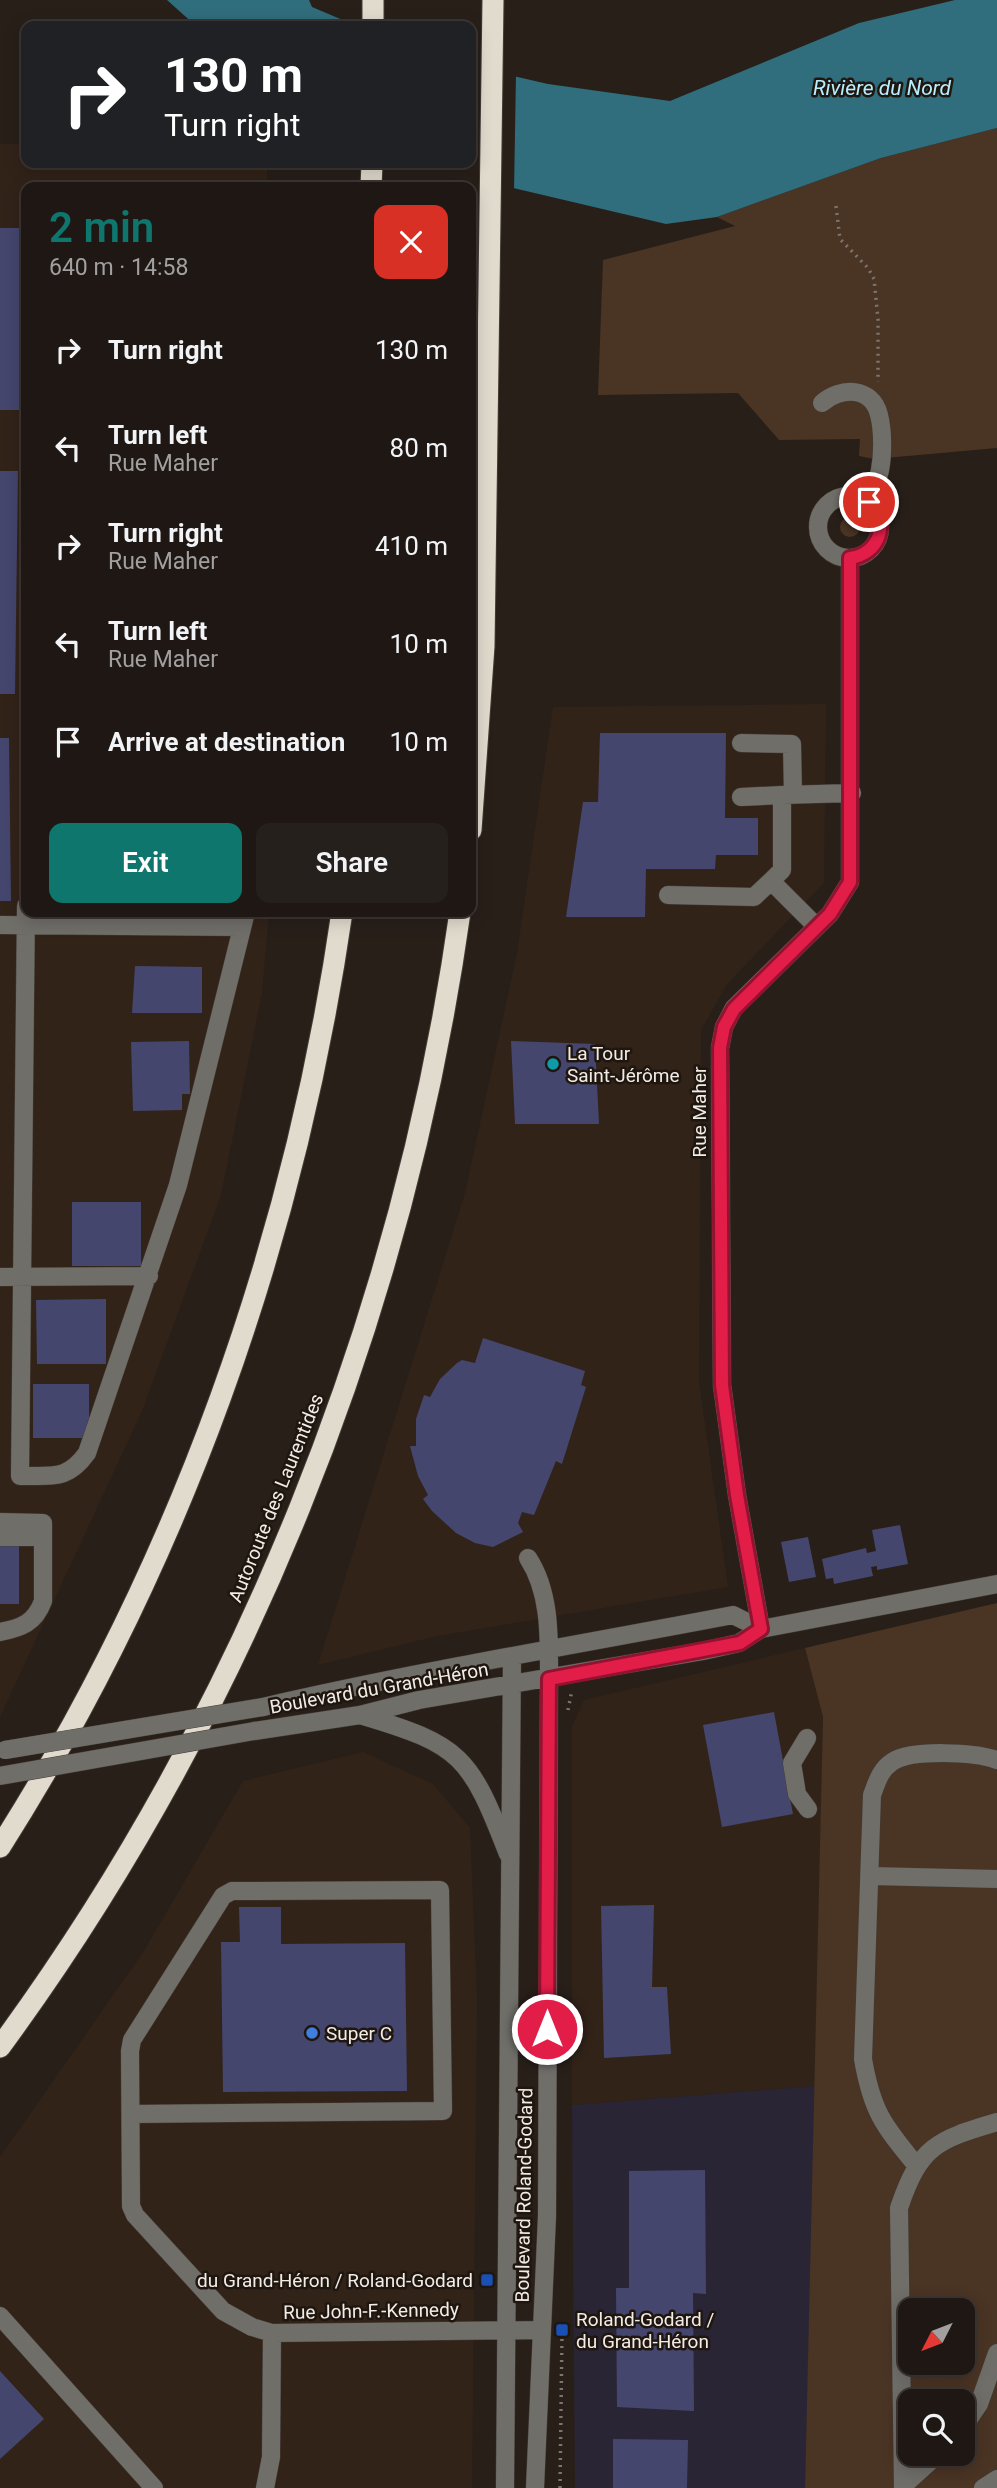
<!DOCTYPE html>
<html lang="en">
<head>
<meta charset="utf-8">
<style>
	body { margin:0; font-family:Roboto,sans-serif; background:#26201c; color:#f1f3f6; height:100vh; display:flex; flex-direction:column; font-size:26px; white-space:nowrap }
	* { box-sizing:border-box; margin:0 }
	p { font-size:23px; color:#a19fa0 }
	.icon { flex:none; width:38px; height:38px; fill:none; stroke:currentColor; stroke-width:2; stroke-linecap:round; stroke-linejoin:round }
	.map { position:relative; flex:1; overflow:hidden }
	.drawer { position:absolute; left:21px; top:182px; width:455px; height:735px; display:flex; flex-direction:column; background:#1e1713; border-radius:14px; box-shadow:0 4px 18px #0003,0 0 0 2px #3c3633 }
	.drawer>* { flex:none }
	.top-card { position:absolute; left:21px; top:21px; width:455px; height:147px; border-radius:14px; box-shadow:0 4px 18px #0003,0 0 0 2px #3c3633; background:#202124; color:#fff; overflow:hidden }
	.needle { width:46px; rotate:228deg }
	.buttons { position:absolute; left:898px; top:2298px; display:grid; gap:14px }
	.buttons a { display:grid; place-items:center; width:77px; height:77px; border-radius:14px; background:#1e1713; box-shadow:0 4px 18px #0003,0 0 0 2px #3c3633; font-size:35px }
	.pin { position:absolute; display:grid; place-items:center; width:60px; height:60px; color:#fff; margin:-30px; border:4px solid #fff; border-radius:50%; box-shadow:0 2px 7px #0007 }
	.me { position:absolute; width:77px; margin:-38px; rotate:0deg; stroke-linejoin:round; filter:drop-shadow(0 0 5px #0008) }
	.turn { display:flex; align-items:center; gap:24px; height:147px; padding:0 28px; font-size:32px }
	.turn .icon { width:91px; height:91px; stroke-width:2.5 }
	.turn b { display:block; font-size:49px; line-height:60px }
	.round { display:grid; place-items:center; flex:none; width:74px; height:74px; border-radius:14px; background:#26201c }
	.headline { display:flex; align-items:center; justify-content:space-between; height:119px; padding:0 28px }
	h1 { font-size:42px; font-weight:600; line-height:52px; color:#0f766e }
	.button { display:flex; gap:14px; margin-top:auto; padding:14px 28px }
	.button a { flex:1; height:80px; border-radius:14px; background:#0f766e; color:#fff; font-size:28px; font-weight:600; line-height:80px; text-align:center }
	.button a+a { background:#26201c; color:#f1f3f6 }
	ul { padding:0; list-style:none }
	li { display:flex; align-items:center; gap:21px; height:98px; padding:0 28px }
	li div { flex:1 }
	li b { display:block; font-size:26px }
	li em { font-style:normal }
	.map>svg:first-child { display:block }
	.built { fill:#322319 }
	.industrial { fill:#2a2535 }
	.green { fill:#4a3424; fill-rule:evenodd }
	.water { fill:#306d7d }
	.pier { fill:#281f19 }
	.building { fill:#45466e }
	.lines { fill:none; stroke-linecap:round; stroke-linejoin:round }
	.minor-casing { stroke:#443c36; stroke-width:19 }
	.highway-casing { stroke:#443c36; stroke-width:23 }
	.path { stroke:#7c746e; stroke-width:3.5; stroke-dasharray:2 5; stroke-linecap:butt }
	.minor { stroke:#706e69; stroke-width:18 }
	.highway { stroke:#e1dbce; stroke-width:21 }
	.minor-bridge-casing { stroke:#443c36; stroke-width:19; stroke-linecap:butt }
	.minor-bridge { stroke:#706e69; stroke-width:18 }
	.route-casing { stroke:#92132f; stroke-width:18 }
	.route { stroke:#e11d48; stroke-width:12 }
	.culture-dot { fill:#0f9aa8; stroke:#1f160f; stroke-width:2.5 }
	.shop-dot { fill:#3f7fe0; stroke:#1f160f; stroke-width:2.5 }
	.transit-dot { fill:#1a4fb4; stroke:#1f160f; stroke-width:2.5 }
	.labels { text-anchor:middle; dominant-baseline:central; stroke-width:5; stroke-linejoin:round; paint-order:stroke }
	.poi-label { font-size:19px; fill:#f2ece7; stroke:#1f160f; text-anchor:start }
	.street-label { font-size:19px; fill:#f2ece7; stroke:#1f160f }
	.water-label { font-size:21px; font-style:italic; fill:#b8eefe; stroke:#1f160f }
</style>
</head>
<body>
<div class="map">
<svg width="997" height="2488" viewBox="0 0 997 2488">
	<rect width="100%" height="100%" fill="#281f19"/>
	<path class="built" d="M0 144H26V163H267V187H26V912H269L262 993 221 1195 142 1411 0 1717Z
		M826 704 824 883 727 984 701 1030 699 1382 728 1587 437 1636 318 1665 465 1193 517 953 553 707Z
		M805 1648 823 1717 816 2086 572 2105V1726L584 1700Z
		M363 1752 433 1784 470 1828 477 2000 472 2488H0V2157L144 1951 243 1781Z"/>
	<path class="industrial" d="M816 2086 805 2488H575L572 2105Z"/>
	<path class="green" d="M997 128V448L874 459 859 456 860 439 779 440 738 393 598 395 603 260 735 226 717 217 881 158Z
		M840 527a10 10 0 1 1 20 0a10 10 0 1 1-20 0Z
		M997 1603V2488H805L823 1717 805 1648ZM910 2310H962V2362H910ZM910 2401H962V2454H910Z"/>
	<path class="water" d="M167 0H309L312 7 357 26H196Z
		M955 0H997V128L881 158 717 217 666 224 505 186 465 163H471V66L548 84 670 101 859 23Z"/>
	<path class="pier" d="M471 62 516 73 514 191 465 167V163H471Z"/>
	<path class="building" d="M0 228H26V410H0Z
		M0 471H18L15 694H0Z
		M600 733H726L725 818H758V855H716L715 869H646L645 917H566L583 802H598Z
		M0 738H9L11 901H0Z
		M135 966 202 967V1013H132Z
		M189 1041 190 1094H182V1110L133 1111 131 1042Z
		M511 1041 595 1044 599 1124H515Z
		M72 1202H141V1266H72Z
		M106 1299V1364H37L36 1300Z
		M483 1338 585 1371 581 1385 586 1387 562 1464 556 1461 534 1515 522 1512 518 1523 523 1532 493 1547 475 1543 456 1533 432 1511 423 1499 428 1495 418 1476 410 1446H416V1419L424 1395 430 1397 440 1379 457 1363 462 1360 475 1363Z
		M33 1384H89V1438H33Z
		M900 1525 908 1564 877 1570V1566L871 1567 873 1576 834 1584 833 1578 826 1579 822 1559 866 1548 867 1553 876 1551 872 1530Z
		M808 1537 816 1577 789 1582 781 1542Z
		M0 1539H19V1604H0Z
		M774 1712 793 1814 722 1827 703 1725Z
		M654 1905 652 1987H667L671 2054 604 2058 601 1906Z
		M239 1907H281V1944L405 1943 407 2091 223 2092 221 1942H240Z
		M705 2170 706 2294 693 2293 694 2411 617 2407 616 2288H629V2171Z
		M0 2371 44 2419 0 2459Z
		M613 2439 688 2440 687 2488H613Z"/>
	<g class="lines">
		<g class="minor-casing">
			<path id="minor" d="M822 403C840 387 872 386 879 415 883 430 883 454 880 470 878 481 871 490 866 500
				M818 527a31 31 0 1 1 62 0a31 31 0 1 1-62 0Z
				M741 743 792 744 793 795
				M741 797 782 795
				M668 895 754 897 771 881
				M26 906 20 1476C52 1475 67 1481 87 1453L178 1185 246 912
				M0 925 242 927
				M817 927 771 881 782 870V795L852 793
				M0 1277 149 1276
				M0 1522 43 1523V1601C35 1623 21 1628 0 1632
				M0 1537H43
				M528 1558C551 1593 549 1639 549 1679L547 2216 535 2488
				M761 1629 737 1495 722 1385 720 1048 724 1027 734 1008 830 914 850 882V558
				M263 1707C419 1671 576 1645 733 1615L761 1629
				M360 1715C462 1745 470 1756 508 1854
				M254 1731 360 1715 419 1700 703 1651 739 1643 761 1629 997 1584
				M807 1738 792 1763 797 1794 808 1809
				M871 1876 997 1879
				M131 2114 443 2111 440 1890 232 1891 223 1896 132 2040 130 2051 131 2206 135 2215 223 2311 252 2327 272 2333
				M916 2165C883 2125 872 2111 863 2059L872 1795C877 1782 880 1770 892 1762 911 1749 975 1752 997 1760
				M0 2316 154 2488
				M962 2429 979 2404 997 2353
				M903 2486 938 2454
				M265 2488 271 2457 272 2333 542 2330
				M505 2488 512 1657
				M903 2488 899 2208C920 2146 936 2140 997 2122
				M983 2488 997 2479"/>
		</g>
		<g class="highway-casing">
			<path id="highway" d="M373 26V0
				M371 187 372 163
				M471 830 484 646 493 0
				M0 1847C180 1564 294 1243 342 912
				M0 2047C243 1716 403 1318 460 912"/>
		</g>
		<path class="path" d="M836 206 840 239 868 268 874 279 878 319V382
			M568 1710 572 1690
			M560 2488 562 2333"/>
		<use href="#minor" class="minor"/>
		<use href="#highway" class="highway"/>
		<g class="minor-bridge-casing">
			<path id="minor-bridge" d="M5 1750 263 1707
				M0 1776 254 1731"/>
		</g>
		<use href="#minor-bridge" class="minor-bridge"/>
	</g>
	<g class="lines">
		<g class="route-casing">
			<path id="route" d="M547 2029 549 1679 740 1643 761 1629 737 1495 722 1385 720 1048 724 1027 734 1009 830 914 850 882V558C880 554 890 522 869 502"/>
		</g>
		<use href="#route" class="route"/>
	</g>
	<circle class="culture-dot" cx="553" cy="1064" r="7"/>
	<circle class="shop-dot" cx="312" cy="2033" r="7"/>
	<g class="transit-dot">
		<rect x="480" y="2273" width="14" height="14" rx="3.5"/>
		<rect x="555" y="2323" width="14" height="14" rx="3.5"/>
	</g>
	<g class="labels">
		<g class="poi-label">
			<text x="567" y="1053">La Tour<tspan x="567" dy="22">Saint-Jérôme</tspan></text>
			<text x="326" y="2033">Super C</text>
			<text x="473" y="2280" text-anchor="end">du Grand-Héron / Roland-Godard</text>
			<text x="576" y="2319">Roland-Godard /<tspan x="576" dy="22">du Grand-Héron</tspan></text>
		</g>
		<g class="street-label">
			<text transform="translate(699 1112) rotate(-90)">Rue Maher</text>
			<text transform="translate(276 1498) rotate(-68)">Autoroute des Laurentides</text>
			<text transform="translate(379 1688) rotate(-10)">Boulevard du Grand-Héron</text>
			<text transform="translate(524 2195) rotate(-89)">Boulevard Roland-Godard</text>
			<text transform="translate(371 2311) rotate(-1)">Rue John-F.-Kennedy</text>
		</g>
		<g class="water-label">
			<text x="882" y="88">Rivière du Nord</text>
		</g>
	</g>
</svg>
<div class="buttons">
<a><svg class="needle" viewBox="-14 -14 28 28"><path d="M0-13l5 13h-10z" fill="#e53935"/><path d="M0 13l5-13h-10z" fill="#a19fa0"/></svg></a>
<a><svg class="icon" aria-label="search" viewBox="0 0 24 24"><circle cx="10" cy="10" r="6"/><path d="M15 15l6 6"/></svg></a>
</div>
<div class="pin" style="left:869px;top:502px;background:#d93025"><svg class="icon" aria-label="arrive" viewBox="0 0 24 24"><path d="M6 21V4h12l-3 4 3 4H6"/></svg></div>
<svg class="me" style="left:547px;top:2029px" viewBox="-20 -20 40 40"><circle r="17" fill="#e11d48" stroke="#fff" stroke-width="3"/><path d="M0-11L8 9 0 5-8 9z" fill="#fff"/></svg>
<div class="top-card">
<div class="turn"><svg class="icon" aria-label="right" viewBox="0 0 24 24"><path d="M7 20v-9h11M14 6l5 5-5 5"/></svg><div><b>130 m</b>Turn right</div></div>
</div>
<section class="drawer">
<div class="headline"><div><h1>2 min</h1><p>640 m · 14:58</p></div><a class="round" style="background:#d93025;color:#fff"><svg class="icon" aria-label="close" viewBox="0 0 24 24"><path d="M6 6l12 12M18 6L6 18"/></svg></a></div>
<ul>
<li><svg class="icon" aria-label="right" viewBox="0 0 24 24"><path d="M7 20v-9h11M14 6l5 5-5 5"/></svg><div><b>Turn right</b></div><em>130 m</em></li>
<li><svg class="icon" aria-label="left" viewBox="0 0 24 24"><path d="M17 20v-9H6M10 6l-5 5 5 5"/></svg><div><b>Turn left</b><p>Rue Maher</p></div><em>80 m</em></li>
<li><svg class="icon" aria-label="right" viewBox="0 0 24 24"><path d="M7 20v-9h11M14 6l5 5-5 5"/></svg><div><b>Turn right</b><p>Rue Maher</p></div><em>410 m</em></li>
<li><svg class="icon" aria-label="left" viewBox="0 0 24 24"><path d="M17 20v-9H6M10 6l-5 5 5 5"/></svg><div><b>Turn left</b><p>Rue Maher</p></div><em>10 m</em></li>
<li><svg class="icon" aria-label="arrive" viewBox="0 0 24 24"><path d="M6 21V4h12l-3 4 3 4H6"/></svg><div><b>Arrive at destination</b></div><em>10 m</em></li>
</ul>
<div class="button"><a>Exit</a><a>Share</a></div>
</section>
</div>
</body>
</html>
